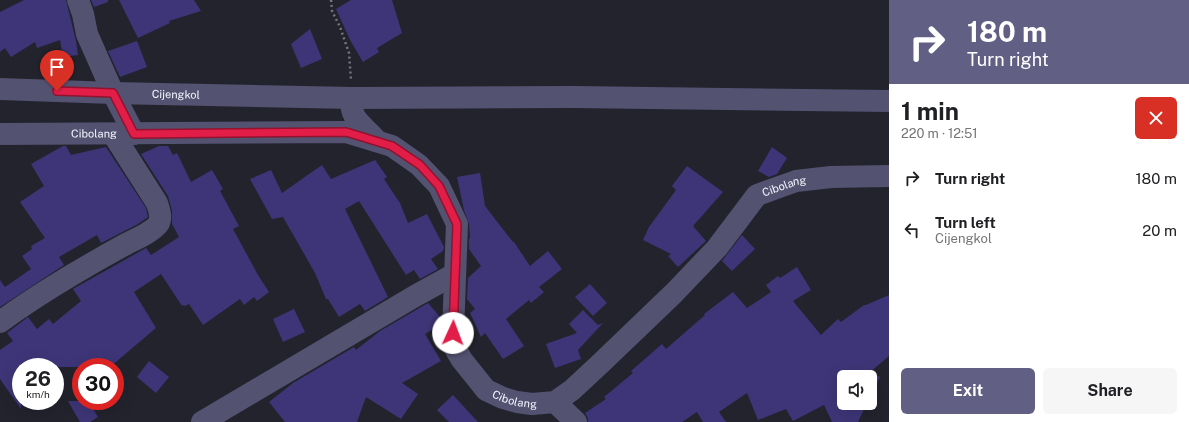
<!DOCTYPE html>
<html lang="en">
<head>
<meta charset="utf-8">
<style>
	body { margin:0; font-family:"Public Sans",sans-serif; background:#f6f6f6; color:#202124; height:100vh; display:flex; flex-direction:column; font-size:15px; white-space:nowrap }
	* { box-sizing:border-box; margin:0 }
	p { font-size:13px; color:#757577 }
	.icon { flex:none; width:22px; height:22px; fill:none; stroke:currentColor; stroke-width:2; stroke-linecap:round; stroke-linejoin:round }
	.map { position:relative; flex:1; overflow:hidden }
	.panel { display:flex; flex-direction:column; background:#fff; width:300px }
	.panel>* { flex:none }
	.top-card { background:#616084; color:#fff; overflow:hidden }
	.buttons { position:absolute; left:837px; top:370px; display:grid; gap:8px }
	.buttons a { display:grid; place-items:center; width:40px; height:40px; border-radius:6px; background:#fff; box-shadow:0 4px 16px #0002; font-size:20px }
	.speed { position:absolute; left:12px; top:358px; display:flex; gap:8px; font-size:20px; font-weight:700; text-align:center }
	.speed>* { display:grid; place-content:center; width:52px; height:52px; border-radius:50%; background:#fff; box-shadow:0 4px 16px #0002; line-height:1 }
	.speed small { font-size:10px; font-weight:400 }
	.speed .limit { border:6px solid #d22; background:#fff; color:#111 }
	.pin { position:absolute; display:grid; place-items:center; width:34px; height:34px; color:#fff; margin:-41px -17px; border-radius:50% 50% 50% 0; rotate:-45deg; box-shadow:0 0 4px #0007 }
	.pin .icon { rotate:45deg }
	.me { position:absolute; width:44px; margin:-22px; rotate:2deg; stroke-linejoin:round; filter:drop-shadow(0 0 3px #0008) }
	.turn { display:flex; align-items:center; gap:14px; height:84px; padding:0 12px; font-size:18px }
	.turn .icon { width:52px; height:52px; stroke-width:2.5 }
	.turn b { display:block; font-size:28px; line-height:34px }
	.round { display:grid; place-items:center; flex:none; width:42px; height:42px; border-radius:6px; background:#f6f6f6 }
	.summary { display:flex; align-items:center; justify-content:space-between; height:68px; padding:0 12px }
	h1 { font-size:24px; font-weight:700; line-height:30px }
	.cta { display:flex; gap:8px; margin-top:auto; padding:8px 12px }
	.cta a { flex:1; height:46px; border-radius:6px; background:#616084; color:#fff; font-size:16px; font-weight:700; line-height:46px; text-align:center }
	.cta a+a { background:#f6f6f6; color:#202124 }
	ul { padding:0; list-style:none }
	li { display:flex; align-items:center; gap:12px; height:52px; padding:0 12px }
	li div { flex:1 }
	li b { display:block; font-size:15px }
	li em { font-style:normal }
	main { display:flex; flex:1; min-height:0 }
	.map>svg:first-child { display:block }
	.building { fill:#3d3577 }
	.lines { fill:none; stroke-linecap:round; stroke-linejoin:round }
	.path { stroke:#75757f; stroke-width:2.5; stroke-dasharray:2 3; stroke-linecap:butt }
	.minor { stroke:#535271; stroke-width:22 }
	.route-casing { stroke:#92132f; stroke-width:10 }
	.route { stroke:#e11d48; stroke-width:7 }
	.labels { text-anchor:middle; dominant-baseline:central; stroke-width:4; stroke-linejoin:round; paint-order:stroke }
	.street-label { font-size:11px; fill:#f4f4fc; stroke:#1a1a24 }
</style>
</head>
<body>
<main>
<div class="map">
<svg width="889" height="422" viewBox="0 0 889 422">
	<rect width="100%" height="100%" fill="#23232e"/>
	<path class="building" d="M24 0H66L76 41 78 55 63 57 60 40 37 48 35 42 11 57 5 48 0 52V12Z
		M91 0H108V2L94 7Z
		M119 0H194L201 11 169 21 170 23 138 38Z
		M351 0H392L402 33 377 48 379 52 363 62 350 40 336 9Z
		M310 29 322 59 301 68 291 44Z
		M137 41 147 67 120 77 108 51Z
		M63 146H66L71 155 106 147 146 208 148 217 138 224 101 243 97 235 59 257 64 265 0 307V280L5 287 31 269 22 256 32 249 31 246 45 238 20 202 44 186 31 164Z
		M159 146H168L173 155 177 153 191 182 212 170 223 189 220 191 239 226 233 229 258 275 269 292 257 301 254 297 244 305 240 299 203 325 189 304 185 306 183 305 182 306 161 274 134 292 156 328 110 367H21V409L0 379V350L13 341 7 333 28 317 37 329 49 319 53 324 81 301 73 289 146 248 151 255 179 237 172 224V211L168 196 141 154Z
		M772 147 787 158 777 174 769 177 758 171Z
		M375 160 387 177 384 179 400 203 408 223 427 214 444 247 443 251 431 259 438 269 420 279 414 270 406 275 359 201 345 209 388 297 365 311 360 304 339 317 328 299H326L315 273 283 217 272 219 250 179 271 170 282 193 322 165 331 179Z
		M687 166 723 192 693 226 706 241 678 267 668 256 671 254 643 240 649 227 676 190 672 186Z
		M480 173 485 206 513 242H514L530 266 548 251 562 269 539 287 544 292 531 303 529 300 506 319 524 346 503 359 485 333 481 337 470 313 475 309 467 299 468 278 481 266 469 249V239L470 238 469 224 464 210 457 177Z
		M742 235 755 249 732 271 722 261Z
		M797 267 811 290 793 301 821 335 838 319 841 322 864 305H866L889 295V356L870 372 880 377 870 397V377H844V403H867L858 422H832L824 405 793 421 786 409 758 420 747 393 719 412 726 422H703L697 412 682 422H588V418L585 413 606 399 604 397 633 373 631 371 662 344 666 349 705 315 704 314 733 292 747 308 771 292 766 285 778 276 780 278Z
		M590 284 607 303 593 316 575 297Z
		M428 303 441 318V325L425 334 441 361 402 383 418 394 401 419 366 397 357 422H285L269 402 293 383 354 347 356 350 380 331Z
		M294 309 305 332 283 342 273 319Z
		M583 310 598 325 603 323 578 350 581 359 555 368 546 344 577 333 569 324Z
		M149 361 169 377 156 393 137 377Z
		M453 395 478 422H449L437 410Z
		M68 401H88L98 417 90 422H80Z"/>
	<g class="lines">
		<path class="path" d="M331 0 332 11 340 27 349 53 351 80"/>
		<g class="minor">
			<path d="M78 0 83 14 87 34 113 93 134 134"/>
			<path id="s1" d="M0 89 113 93 352 98 574 97 889 101"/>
			<path d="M352 98C348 119 365 126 377 141"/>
			<path id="s2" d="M0 134 346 132 392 146 419 165 439 186 457 224 453 333 456 350 462 360 486 390 503 398 517 402 532 404 555 402 572 390 601 363 674 293 717 248 757 195 796 181 831 177 889 176"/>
			<path d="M0 322C41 292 84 267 128 243 136 239 154 231 159 223 162 216 159 210 157 203L113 134"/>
			<path d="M555 402 576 422"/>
			<path d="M202 422 415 296 455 274"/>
		</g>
	</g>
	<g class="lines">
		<g class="route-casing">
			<path id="route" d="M57 91 113 93 134 134 346 132 392 146 420 165 439 186 457 224 453 333"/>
		</g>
		<use href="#route" class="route"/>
	</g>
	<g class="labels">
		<g class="street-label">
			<text stroke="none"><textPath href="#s1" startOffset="176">Cijengkol</textPath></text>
			<text stroke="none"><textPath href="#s2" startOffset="94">Cibolang</textPath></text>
			<text stroke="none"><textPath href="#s2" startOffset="1065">Cibolang</textPath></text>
			<text stroke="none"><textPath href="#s2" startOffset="705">Cibolang</textPath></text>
		</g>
	</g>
</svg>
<div class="buttons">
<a><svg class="icon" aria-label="sound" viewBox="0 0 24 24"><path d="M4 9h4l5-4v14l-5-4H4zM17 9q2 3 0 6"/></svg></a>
</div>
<div class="speed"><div>26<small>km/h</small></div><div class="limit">30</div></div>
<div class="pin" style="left:57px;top:91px;background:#d93025"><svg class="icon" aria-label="arrive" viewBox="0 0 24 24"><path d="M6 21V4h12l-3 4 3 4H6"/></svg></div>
<svg class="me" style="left:453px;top:333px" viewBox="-20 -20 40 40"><circle r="19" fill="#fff"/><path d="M0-13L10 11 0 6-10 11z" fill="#e11d48"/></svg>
</div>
<section class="panel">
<div class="top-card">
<div class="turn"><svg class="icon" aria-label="right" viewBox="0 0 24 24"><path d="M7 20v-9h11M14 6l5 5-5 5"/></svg><div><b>180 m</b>Turn right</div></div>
</div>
<div class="summary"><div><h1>1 min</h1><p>220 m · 12:51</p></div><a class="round" style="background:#d93025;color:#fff"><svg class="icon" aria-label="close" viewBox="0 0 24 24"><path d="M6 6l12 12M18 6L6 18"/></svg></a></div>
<ul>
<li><svg class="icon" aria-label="right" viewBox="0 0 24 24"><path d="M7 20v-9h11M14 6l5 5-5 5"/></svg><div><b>Turn right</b></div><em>180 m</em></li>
<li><svg class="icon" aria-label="left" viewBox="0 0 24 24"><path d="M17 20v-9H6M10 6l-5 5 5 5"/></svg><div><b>Turn left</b><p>Cijengkol</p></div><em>20 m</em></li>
</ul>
<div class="cta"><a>Exit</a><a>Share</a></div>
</section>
</main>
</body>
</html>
